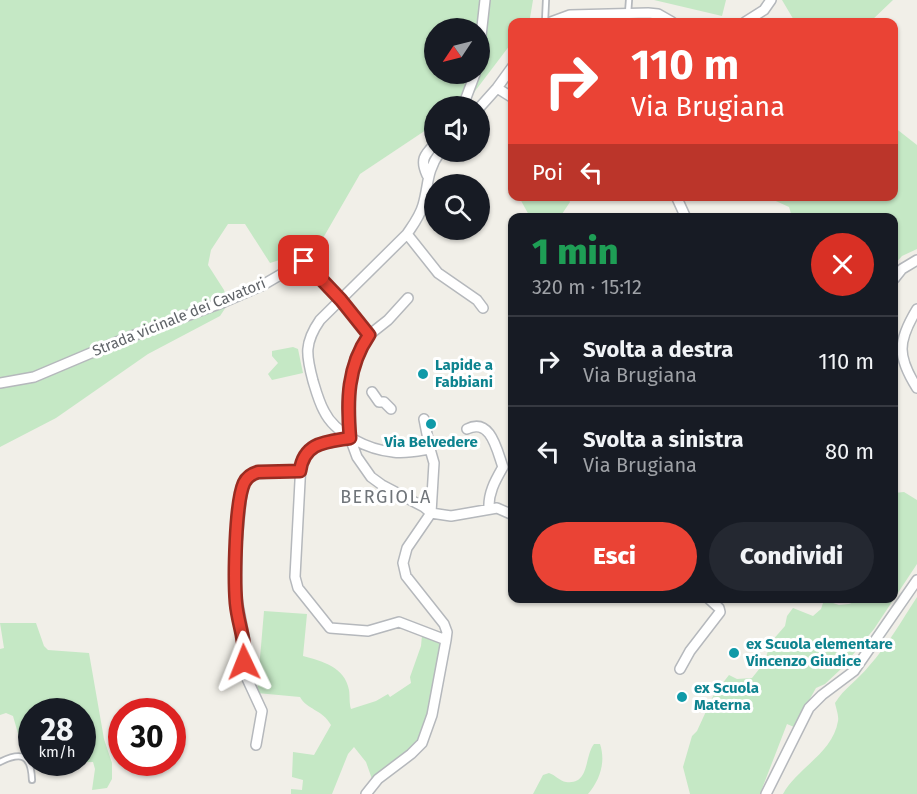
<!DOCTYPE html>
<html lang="it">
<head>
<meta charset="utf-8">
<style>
	body { margin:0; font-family:"Fira Sans",sans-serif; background:#242831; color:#f1f3f6; height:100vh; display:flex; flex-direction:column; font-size:22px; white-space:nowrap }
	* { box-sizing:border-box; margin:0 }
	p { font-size:20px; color:#9ea1a6 }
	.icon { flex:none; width:33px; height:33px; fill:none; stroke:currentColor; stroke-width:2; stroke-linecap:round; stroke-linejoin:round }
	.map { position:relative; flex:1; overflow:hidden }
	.sheet { position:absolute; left:508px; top:213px; width:390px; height:390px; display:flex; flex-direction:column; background:#171b24; border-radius:12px; box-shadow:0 2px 4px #0004 }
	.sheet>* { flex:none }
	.guide { position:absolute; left:508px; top:18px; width:390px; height:183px; border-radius:12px; box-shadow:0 2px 4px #0004; background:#ea4335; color:#fff; overflow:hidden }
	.needle { width:39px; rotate:235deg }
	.tools { position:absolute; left:424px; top:18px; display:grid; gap:12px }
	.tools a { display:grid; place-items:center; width:66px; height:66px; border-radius:50%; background:#171b24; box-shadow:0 2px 4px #0004; font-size:30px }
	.speed { position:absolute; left:18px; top:698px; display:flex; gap:12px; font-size:30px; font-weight:700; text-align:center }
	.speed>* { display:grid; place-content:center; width:78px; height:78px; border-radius:50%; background:#171b24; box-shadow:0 2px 4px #0004; line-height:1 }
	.speed small { font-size:15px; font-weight:400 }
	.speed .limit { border:9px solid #d22; background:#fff; color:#111 }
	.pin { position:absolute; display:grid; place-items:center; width:51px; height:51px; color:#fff; margin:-26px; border-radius:12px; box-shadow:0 3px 9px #0006 }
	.me { position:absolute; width:66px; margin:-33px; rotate:358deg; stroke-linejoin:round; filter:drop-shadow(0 0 4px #0008) }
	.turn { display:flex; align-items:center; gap:21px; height:126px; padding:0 24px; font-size:27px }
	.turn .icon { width:78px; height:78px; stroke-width:2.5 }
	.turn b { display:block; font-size:42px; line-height:51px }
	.then { display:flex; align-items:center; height:57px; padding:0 24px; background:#0003; gap:12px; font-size:22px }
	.round { display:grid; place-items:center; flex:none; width:63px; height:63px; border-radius:32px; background:#242831 }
	.overview { display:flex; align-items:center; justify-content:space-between; height:102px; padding:0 24px }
	h1 { font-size:36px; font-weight:800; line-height:45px; color:#1e9e55 }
	.action { display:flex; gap:12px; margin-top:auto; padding:12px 24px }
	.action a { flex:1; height:69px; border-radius:36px; background:#ea4335; color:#fff; font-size:24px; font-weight:800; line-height:69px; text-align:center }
	.action a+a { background:#242831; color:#f1f3f6 }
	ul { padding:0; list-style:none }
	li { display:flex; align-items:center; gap:18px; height:90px; padding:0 24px; border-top:2px solid #363941 }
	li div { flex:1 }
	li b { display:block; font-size:22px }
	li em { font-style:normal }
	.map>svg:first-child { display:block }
	.green { fill:#c5e8c5; fill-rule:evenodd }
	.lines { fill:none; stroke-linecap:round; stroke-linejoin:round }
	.lane-casing { stroke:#b5b8bc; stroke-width:8 }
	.street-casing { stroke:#b5b8bc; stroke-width:12 }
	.lane { stroke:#fff; stroke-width:4.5 }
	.street { stroke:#fff; stroke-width:9 }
	.route-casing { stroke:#982c22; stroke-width:15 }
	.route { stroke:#ea4335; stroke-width:10 }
	.culture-dot { fill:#0f9aa8; stroke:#fff; stroke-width:2 }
	.labels { text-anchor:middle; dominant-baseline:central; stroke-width:6; stroke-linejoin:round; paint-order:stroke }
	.street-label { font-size:15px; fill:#5f6368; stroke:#fff }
	.culture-label { font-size:15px; font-weight:bold; fill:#0d838f; stroke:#fff; text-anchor:start }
	.quarter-label { font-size:18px; letter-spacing:1.5px; fill:#70757a; stroke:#fff }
</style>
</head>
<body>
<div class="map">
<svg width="917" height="794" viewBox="0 0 917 794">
	<rect width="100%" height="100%" fill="#f1efe8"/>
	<path class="green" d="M0 0H533L530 18 527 22H513V41L466 103 461 106H435V124L360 174 315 252 302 260 286 258 270 263 245 224H228L211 250 208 265 224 290 228 304 220 316 148 354 56 418 0 447ZM435 28H480V74H435Z
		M654 0H726L722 16Z
		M782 0H893L870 22H795Z
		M894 127 917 145V249L902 256 894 265V218L792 217 789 207 767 197 894 196Z
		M519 197H568L570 202 560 217H530Z
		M293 347 298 349 303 373 272 380 268 374 278 363 272 356V351Z
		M904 492 917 500V564L874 629 841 669 825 684 816 688 794 727 787 724 760 794H690L683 767 692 736 697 731 714 694 729 675 737 679 752 678 764 663 771 642 785 626 787 616 793 608 813 616 821 609 824 600 839 605 849 604 861 599 894 598V493Z
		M917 597V794H783C797 768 833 753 838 721 839 716 836 708 835 703 844 688 858 680 869 666 888 645 902 620 917 597Z
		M264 611 307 614 303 656C322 661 345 667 349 690 350 696 349 703 351 709L376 701 388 694 390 697 411 683 410 677 421 646 422 635 443 644C436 680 434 722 409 751 399 763 384 771 372 779L366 762 354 747 348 754 332 794H291V789L302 790 303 780 292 777 293 752 314 755 331 725C322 709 307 710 300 697L257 693Z
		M0 623H36L44 646 48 650 89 653 104 739 112 763V779L107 788 92 790 95 769 93 762 44 763 82 762V711H32L31 750 23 751 13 716 6 713 0 715V649L4 648Z
		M594 744H600C606 762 600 780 588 794H533L543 775 549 773C555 775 560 781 566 782 590 785 584 757 594 744Z"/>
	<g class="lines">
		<g class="lane-casing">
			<path id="lane" d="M628 14 629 0
				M545 22 546 0
				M0 762C22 751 31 755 32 780"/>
		</g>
		<g class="street-casing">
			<path id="street" d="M551 22 570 15 648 13 658 14 672 22
				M745 22 764 10 771 0
				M480 45 485 0
				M497 88 513 98
				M463 106 475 74
				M480 107 497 88 513 66
				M427 175C420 160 424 155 435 144
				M676 196 686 218
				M407 234 438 273 477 300 483 308
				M894 279 902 269 917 260
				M408 298 388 320 369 335 356 356 353 368 348 391 347 407 350 438 357 457 371 477 382 485 424 507 431 513 451 516 497 508 513 515
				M917 309C897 342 897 356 917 388
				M0 383 34 377 124 339 224 302 261 286 304 261 341 300 369 335
				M372 392 379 402H384L391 409
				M467 429C491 417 497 451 503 467 495 481 488 493 489 509
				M350 438 312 447 301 462 295 577 298 588 330 628 368 631 399 622 446 640
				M430 449C418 451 405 454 393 452 369 450 335 434 324 411 319 402 316 391 313 381 306 355 304 343 320 320L407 234C413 225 420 216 423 205 429 184 426 172 440 152
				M680 669 690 651 720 612 719 608 708 598
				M256 745 262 711 244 672 246 647 236 594 237 541 242 490 245 481 251 474 300 471
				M366 794 378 779 411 754 422 743 432 715 446 640 447 632 444 624 406 576 403 563 407 548 431 513 434 463 430 449 424 419
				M766 794 809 708 822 695 854 671 917 580"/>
		</g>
		<use href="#lane" class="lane"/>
		<use href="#street" class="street"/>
	</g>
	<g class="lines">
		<g class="route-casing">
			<path id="route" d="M244 662C246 639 238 625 236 603 234 579 235 503 244 483 247 477 251 474 258 472L300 471C304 442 326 442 350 438 347 401 347 367 369 335L341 300 304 261"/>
		</g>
		<use href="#route" class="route"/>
	</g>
	<g class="culture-dot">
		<circle cx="423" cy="374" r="6"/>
		<circle cx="431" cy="424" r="6"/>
		<circle cx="734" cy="653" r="6"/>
		<circle cx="682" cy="697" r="6"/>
	</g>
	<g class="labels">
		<g class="street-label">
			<text transform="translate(179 317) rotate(-22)">Strada vicinale dei Cavatori</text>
		</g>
		<g class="culture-label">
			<text x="435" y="365">Lapide a<tspan x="435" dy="17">Fabbiani</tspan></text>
			<text x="431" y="442" text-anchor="middle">Via Belvedere</text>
			<text x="746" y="644">ex Scuola elementare<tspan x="746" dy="17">Vincenzo Giudice</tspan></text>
			<text x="694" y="688">ex Scuola<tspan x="694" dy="17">Materna</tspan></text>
		</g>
		<g class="quarter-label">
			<text x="386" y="497">BERGIOLA</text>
		</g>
	</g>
</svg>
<div class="tools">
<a><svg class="needle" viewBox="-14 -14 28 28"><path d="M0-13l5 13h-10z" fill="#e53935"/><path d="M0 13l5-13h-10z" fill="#9ea1a6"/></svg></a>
<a><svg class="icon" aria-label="sound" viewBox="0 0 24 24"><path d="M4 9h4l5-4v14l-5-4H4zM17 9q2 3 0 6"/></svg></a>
<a><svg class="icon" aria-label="search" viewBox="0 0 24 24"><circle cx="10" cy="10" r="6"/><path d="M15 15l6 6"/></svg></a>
</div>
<div class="speed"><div>28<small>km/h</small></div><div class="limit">30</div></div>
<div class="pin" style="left:304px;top:261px;background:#d93025"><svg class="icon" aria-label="arrive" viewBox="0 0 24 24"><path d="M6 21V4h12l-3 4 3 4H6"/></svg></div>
<svg class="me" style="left:244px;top:662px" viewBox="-20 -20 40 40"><path d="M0-17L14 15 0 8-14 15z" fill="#ea4335" stroke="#fff" stroke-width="4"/></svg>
<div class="guide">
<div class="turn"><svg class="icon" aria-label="right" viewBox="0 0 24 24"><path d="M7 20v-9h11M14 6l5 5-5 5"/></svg><div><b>110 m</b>Via Brugiana</div></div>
<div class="then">Poi<svg class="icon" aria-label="left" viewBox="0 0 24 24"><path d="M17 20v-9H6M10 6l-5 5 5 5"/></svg></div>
</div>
<section class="sheet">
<div class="overview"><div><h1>1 min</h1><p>320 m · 15:12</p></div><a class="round" style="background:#d93025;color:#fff"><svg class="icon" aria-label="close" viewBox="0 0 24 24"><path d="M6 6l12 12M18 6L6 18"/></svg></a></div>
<ul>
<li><svg class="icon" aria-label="right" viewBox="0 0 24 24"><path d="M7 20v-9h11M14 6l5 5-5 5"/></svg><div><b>Svolta a destra</b><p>Via Brugiana</p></div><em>110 m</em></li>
<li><svg class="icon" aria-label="left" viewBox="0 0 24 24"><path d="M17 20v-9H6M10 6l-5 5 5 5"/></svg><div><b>Svolta a sinistra</b><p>Via Brugiana</p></div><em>80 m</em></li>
</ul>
<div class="action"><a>Esci</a><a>Condividi</a></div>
</section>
</div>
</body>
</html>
